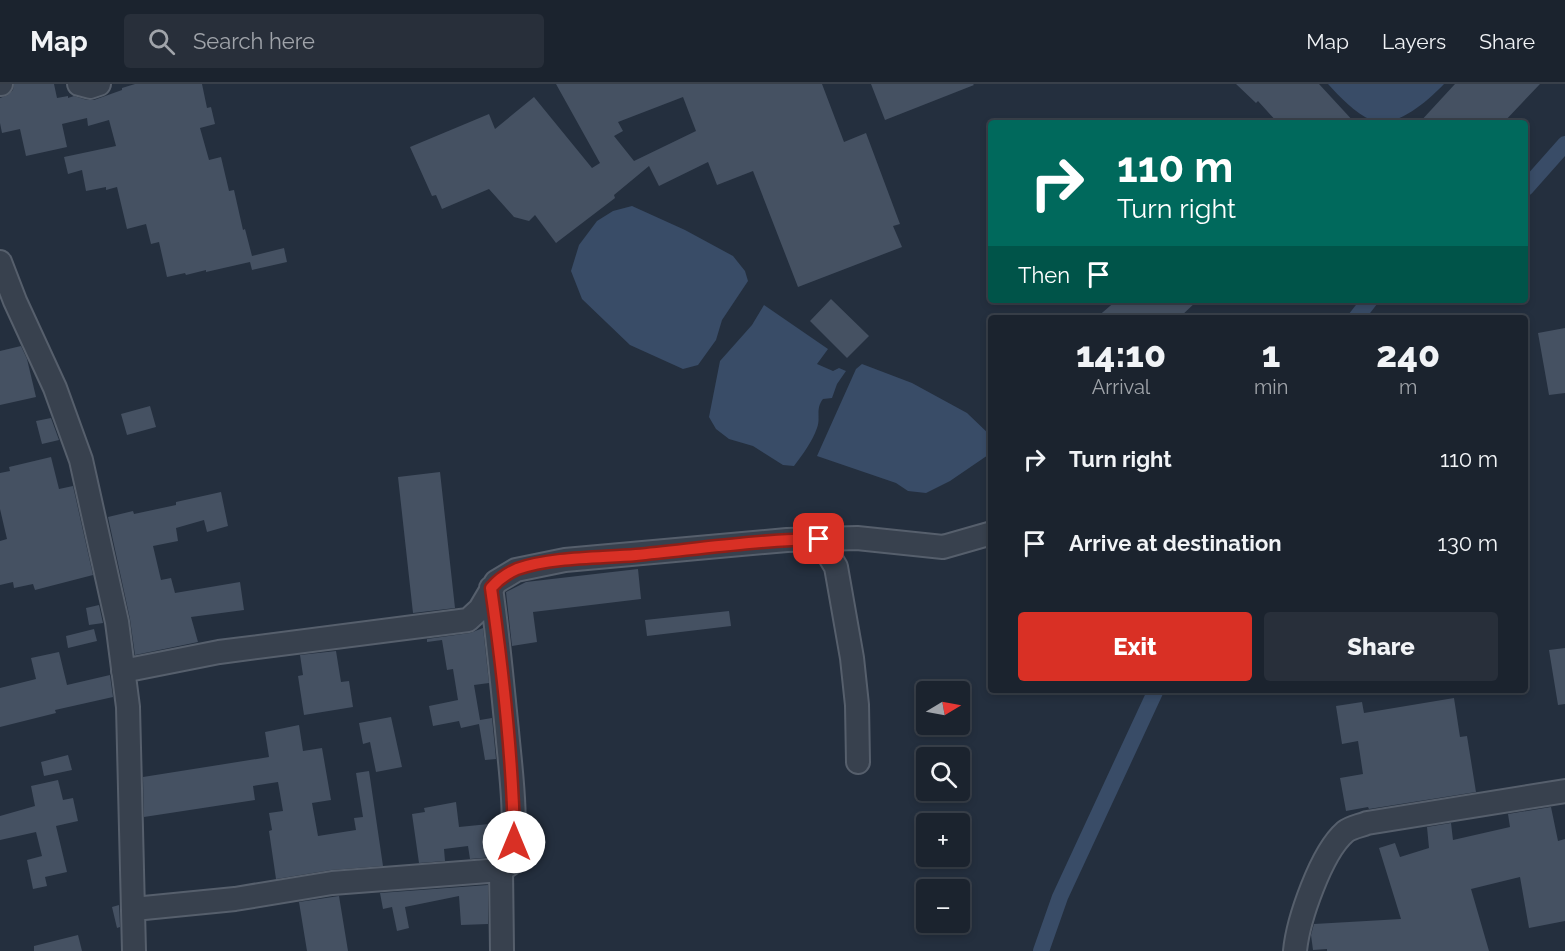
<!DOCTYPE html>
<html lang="en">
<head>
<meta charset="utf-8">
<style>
	body { margin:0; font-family:Raleway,sans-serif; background:#282f3a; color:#f1f3f6; height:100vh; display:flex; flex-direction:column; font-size:22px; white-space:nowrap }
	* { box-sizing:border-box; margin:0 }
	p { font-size:20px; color:#a0a4aa }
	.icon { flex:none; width:33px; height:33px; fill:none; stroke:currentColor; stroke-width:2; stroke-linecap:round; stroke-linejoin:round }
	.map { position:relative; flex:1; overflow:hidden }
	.panel { position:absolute; left:988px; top:231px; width:540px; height:378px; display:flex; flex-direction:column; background:#1b232e; border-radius:6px; box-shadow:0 3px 9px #0003,0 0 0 2px #39404a }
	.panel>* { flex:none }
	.top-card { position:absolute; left:988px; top:36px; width:540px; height:183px; border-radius:6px; box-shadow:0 3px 9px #0003,0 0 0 2px #39404a; background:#00695c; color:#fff; overflow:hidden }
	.needle { width:39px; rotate:80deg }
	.tools { position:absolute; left:916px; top:597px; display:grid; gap:12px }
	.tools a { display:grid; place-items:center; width:54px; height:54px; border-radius:6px; background:#1b232e; box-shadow:0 3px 9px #0003,0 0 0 2px #39404a; font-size:30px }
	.pin { position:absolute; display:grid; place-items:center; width:51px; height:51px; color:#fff; margin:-26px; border-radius:12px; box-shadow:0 3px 9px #0006 }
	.me { position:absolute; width:66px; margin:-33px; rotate:0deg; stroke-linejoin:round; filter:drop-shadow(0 0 4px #0008) }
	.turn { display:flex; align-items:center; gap:21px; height:126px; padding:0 30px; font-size:27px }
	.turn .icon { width:78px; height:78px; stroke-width:2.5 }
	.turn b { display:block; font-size:42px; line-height:51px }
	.then { display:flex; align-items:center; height:57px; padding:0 30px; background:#0003; gap:12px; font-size:22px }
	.eta { display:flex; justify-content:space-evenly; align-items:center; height:102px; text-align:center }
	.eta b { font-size:36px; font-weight:800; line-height:42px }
	.button { display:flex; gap:12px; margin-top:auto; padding:12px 30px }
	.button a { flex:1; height:69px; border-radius:6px; background:#d93025; color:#fff; font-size:24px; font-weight:800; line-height:69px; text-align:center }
	.button a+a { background:#282f3a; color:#f1f3f6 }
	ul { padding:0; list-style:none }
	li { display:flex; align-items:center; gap:18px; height:84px; padding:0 30px }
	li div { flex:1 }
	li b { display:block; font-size:22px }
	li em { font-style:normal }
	header { display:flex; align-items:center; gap:36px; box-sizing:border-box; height:84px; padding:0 30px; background:#1b232e; border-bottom:2px solid #39404a }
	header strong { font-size:28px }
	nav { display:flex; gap:33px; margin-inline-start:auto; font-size:21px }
	.search { width:420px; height:54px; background:#282f3a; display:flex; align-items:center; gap:15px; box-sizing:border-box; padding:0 21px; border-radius:6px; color:#a0a4aa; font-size:22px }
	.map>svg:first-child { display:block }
	.water { fill:#394c67 }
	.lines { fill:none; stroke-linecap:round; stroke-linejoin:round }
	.canal { stroke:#394c67; stroke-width:16 }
	.building { fill:#455162; fill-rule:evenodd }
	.minor-casing { stroke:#565f6c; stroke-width:26 }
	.minor { stroke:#38414e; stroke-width:22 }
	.route-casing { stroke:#8d1f18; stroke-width:15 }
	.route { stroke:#d93025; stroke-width:10 }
</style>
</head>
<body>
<header>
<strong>Map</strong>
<div class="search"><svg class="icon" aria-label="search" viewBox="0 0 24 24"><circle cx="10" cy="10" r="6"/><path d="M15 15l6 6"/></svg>Search here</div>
<nav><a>Map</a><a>Layers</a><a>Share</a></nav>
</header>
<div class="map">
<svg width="1565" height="867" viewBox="0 0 1565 867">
	<rect width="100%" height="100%" fill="#242f3e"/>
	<path class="water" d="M1328 0H1444C1429 16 1394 47 1371 36 1355 29 1340 13 1328 0Z
		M632 122 685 146 733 172 745 187 748 197 722 236 716 256 698 281 683 285 630 261 582 215 571 187 579 161 597 137 613 127Z
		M764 221 828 265 817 280 833 287 839 284 846 287 837 300 832 314 823 315C815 325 821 334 817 344 812 358 803 370 794 382L783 381 753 362 729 355 716 345 709 333 720 277 752 241Z
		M862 280 912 299 967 329 991 352V369L950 397 926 409 908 407 896 399 817 372 856 285Z"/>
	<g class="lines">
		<path class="canal" d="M1526 104 1565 60
			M1356 234 1370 216
			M1041 867 1060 813 1156 606"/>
	</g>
	<path class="building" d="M14 0H54L57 14 68 12V14L74 12 87 16H94L122 6V4L135 0H202L207 24 211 23 215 40 200 44 209 76 221 73 229 107 234 106 243 146 245 145 252 172 284 164 287 178 252 186 250 178 206 188V186L186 191 185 189 167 193 159 158 151 160 146 140 127 145 117 103 106 106V103L86 107 82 86 68 90 64 73 116 62 109 36 88 42 87 34 62 40 67 63 26 72 20 45 2 49 0 39V14L8 11 13 6Z
		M556 0H822L844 58 866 49 900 140 893 142 902 163 798 203 753 87 717 101 708 78 659 102 649 82 614 111 615 114 556 159 535 131 529 137 514 133 489 105 442 125 436 111 432 112 410 63 489 30 495 45 534 13 592 84 600 79ZM683 13 696 47 634 77 614 52 623 47 618 38Z
		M871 0H973L974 1 885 36Z
		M1236 0H1319L1355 39H1278L1258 17 1256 19Z
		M1455 0H1540L1503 39H1419Z
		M831 215 869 252 847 274 810 237Z
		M1117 216H1198L1179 234H1096Z
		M1565 244V309L1549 311 1538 249Z
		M21 262 27 275 36 313 0 321V267Z
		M150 322 156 343 127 351 121 330Z
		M51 334 59 356 42 360 36 337Z
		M51 373 59 405 73 402 93 491 35 506 33 500 14 504 13 498 0 501V457L7 455 0 425V389L10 387 9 383Z
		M440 388 455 524 413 529 398 393Z
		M221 408 228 442 207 448 204 436 176 444 178 457 153 462 161 496 171 494 175 509 240 498 244 526 191 533 198 558 135 571 130 535 108 433 133 427 134 430 176 421V418Z
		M638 485 641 515 533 528 537 558 512 562 506 508 526 498Z
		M99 521 103 539 89 541 86 524Z
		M729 527 731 542 647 552 645 536Z
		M483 544 489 599 474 601 480 636 492 634 496 675 485 676 479 640 461 644 459 637 433 642 429 622 458 616 453 585 447 586 442 556 427 558V555L470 549Z
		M94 545 97 557 68 564 66 552Z
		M1565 564V620L1558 621 1549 566Z
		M336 567 341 598 349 597 353 623 304 631 298 592 303 591 300 571Z
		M59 568 67 601 110 591 113 613 55 626 56 629 0 643V604L36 595 31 574Z
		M1454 614 1460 653 1467 652 1476 708 1369 725 1368 723 1346 727 1340 694 1363 690 1358 657 1342 660 1336 622 1362 618 1364 629Z
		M391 633 402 683 376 688 370 658 363 660 359 639Z
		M299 641 303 667 322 664 331 716 312 719 318 752 356 746 354 734 363 733 356 689 369 687 383 782 331 786 276 795 269 747 272 746 269 729 283 727 278 698 253 702 255 716 144 733 143 693 269 673 265 648Z
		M68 671 72 686 44 692 41 678Z
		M58 696 63 716 73 714 78 737 56 742 67 788 45 793 47 802 33 805 27 776 42 772 36 748 0 756V732L35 722 31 702Z
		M456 718 459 743 489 740 493 773 470 775 468 762 444 765 445 777 419 779 412 730 425 728 424 724Z
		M1551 723 1558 757 1565 755V837L1529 844 1520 793 1471 805 1489 867H1327V865L1313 866 1311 851 1314 840 1401 835 1379 764 1395 759 1400 773 1429 764 1427 743 1451 739 1453 756 1510 743 1508 730Z
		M488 801V840L461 841 459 812 405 823 409 844 397 847 392 823 383 825 380 809Z
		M339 812 348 867H307L299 818Z
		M119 821 120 843 117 844 112 823Z
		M78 851 82 867H34V862Z"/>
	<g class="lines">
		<g class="minor-casing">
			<path id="minor" d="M0 0H1
				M79 0 90 3 99 0
				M0 178 15 217 55 304 81 376 117 538 128 623 134 867
				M819 455 836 483 852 574 857 621 858 678
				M123 587 219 568 468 536 480 525 496 498 516 486 565 476 787 456 857 454 943 463 992 449
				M501 786 502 867
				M134 825 235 815 332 799 501 786 510 780C518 736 511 691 507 647 502 599 498 552 491 504
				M1295 867C1298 836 1321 769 1345 748 1351 743 1360 742 1367 739L1565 707"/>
		</g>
		<use href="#minor" class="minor"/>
	</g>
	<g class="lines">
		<g class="route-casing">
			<path id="route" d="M514 758C513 674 503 588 491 504 497 497 508 489 517 485 552 473 599 474 636 471 697 465 757 456 819 455"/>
		</g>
		<use href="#route" class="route"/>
	</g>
</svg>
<div class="tools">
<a><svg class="needle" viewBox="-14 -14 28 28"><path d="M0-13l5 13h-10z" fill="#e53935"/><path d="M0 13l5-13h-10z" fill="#a0a4aa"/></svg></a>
<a><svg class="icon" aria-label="search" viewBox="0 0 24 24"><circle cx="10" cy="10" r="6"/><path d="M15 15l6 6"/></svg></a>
<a>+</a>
<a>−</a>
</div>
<div class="pin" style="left:819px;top:455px;background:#d93025"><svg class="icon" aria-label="arrive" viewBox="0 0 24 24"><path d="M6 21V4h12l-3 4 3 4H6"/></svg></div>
<svg class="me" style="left:514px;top:758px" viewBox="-20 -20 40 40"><circle r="19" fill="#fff"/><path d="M0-13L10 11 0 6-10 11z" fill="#d93025"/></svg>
<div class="top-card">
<div class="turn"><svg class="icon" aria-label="right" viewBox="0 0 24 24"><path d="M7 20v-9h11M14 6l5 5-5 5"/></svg><div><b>110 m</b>Turn right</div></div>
<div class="then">Then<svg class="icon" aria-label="arrive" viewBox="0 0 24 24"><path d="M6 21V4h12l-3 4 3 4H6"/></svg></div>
</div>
<section class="panel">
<div class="eta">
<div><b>14:10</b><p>Arrival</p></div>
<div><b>1</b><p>min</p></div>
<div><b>240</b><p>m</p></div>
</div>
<ul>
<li><svg class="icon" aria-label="right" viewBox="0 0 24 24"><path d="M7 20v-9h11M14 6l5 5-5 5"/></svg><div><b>Turn right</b></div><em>110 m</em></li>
<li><svg class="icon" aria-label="arrive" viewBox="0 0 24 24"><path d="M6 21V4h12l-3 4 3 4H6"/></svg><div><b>Arrive at destination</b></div><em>130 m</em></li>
</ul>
<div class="button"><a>Exit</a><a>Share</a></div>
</section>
</div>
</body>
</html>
